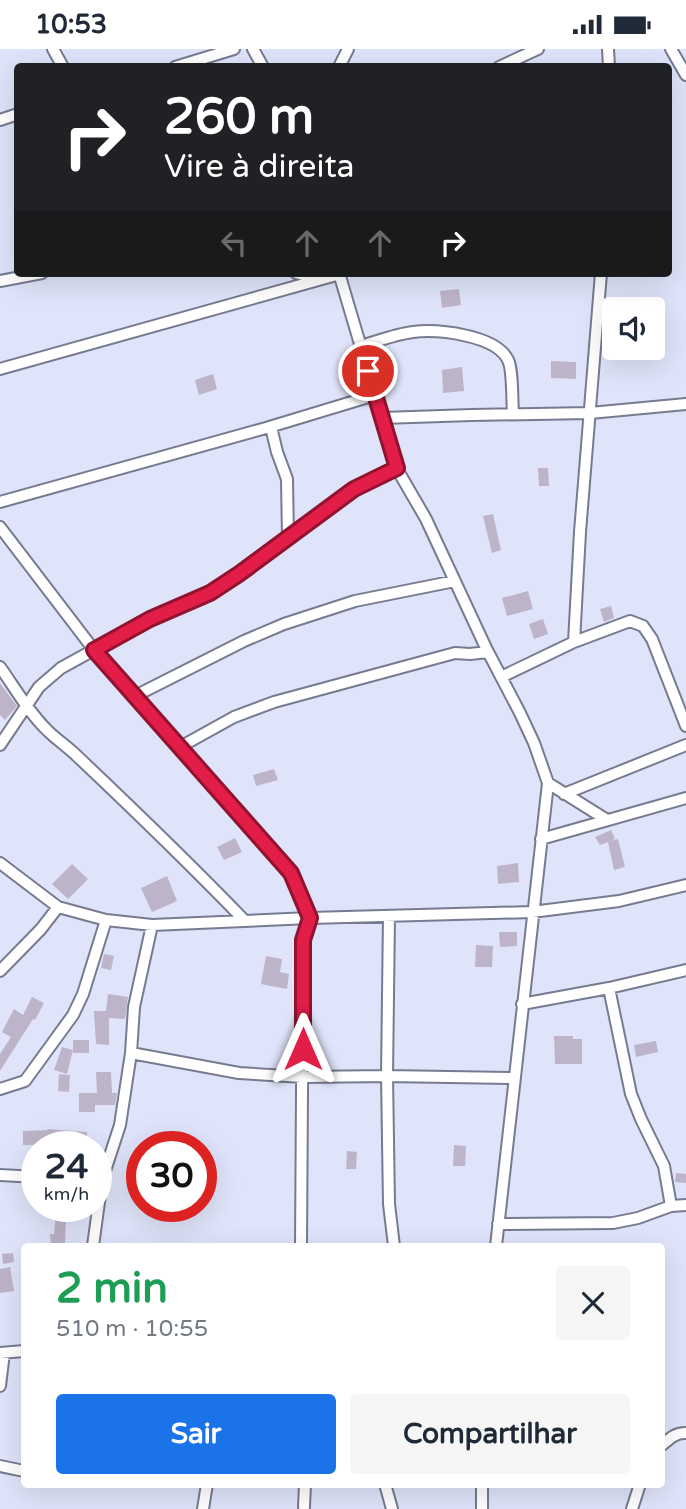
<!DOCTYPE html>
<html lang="pt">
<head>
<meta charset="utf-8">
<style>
	body { margin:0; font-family:"Varela Round",sans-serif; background:#f6f6f7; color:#1f2937; height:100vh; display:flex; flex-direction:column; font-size:26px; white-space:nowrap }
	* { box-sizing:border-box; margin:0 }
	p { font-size:23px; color:#747a83 }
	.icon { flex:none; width:38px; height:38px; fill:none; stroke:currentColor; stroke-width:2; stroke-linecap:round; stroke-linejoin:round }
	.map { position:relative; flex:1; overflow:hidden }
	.side { position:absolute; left:21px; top:1194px; width:644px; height:245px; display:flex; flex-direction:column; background:#fff; border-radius:7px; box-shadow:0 7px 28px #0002 }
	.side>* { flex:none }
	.hud { position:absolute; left:14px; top:14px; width:658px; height:214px; border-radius:7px; box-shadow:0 7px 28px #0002; background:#202124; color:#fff; overflow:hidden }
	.controls { position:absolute; left:602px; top:248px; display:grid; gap:14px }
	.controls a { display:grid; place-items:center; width:63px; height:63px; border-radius:7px; background:#fff; box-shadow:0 7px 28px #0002; font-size:35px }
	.speed { position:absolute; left:21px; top:1082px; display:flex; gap:14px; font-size:35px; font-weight:700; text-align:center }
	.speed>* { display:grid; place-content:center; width:91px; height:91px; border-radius:50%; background:#fff; box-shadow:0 7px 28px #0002; line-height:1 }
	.speed small { font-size:18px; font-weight:400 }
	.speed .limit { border:10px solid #d22; background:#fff; color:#111 }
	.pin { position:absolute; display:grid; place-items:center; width:60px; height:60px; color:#fff; margin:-30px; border:4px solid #fff; border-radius:50%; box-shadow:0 2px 7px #0007 }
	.me { position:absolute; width:77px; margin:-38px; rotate:0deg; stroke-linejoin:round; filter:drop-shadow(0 0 5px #0008) }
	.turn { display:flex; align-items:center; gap:24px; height:147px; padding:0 35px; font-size:32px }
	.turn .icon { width:91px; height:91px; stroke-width:2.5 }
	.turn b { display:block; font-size:49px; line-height:60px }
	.lanes { display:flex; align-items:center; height:66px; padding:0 35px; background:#0003; justify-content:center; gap:35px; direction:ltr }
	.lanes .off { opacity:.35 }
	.round { display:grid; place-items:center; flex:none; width:74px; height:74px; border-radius:7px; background:#f6f6f7 }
	.headline { display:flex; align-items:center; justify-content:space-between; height:119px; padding:0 35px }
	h1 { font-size:42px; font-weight:700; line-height:52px; color:#1e9e55 }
	.primary-button { display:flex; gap:14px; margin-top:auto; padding:14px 35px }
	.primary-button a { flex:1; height:80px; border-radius:7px; background:#1a73e8; color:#fff; font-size:28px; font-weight:700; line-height:80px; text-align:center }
	.primary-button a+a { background:#f6f6f7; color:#1f2937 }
	.status { display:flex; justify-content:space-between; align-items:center; height:49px; padding:0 35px; background:#fff; direction:ltr }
	.status svg { height:19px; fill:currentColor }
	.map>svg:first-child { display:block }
	.building { fill:#beb4c9 }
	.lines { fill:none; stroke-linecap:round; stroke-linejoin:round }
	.minor-casing { stroke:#777b8f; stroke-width:14 }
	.minor { stroke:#fff; stroke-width:10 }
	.route-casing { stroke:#92132f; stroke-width:18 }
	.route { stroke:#e11d48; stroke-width:12 }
</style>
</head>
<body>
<div class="status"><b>10:53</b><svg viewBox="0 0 49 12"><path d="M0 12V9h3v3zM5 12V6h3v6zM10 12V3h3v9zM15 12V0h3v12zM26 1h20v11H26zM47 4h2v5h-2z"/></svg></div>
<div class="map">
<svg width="686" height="1460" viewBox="0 0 686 1460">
	<rect width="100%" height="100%" fill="#dfe4fa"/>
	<path class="building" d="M459 240 461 256 442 259 440 242Z
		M551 312 576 313V330L551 329Z
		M462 318 464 342 443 344 442 321Z
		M213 325 217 340 199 346 195 331Z
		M538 419H548L549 437H539Z
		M493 465 501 501 492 504 483 467Z
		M528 542 533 560 507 567 502 549Z
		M611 557 614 569 604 573 600 560Z
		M543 570 548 585 534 590 529 575Z
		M0 634 17 657 5 671 0 666Z
		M274 720 278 731 256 737 253 726Z
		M611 781 615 790 610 792 618 790 625 818 614 821 608 793 600 796 595 788Z
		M235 789 242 803 224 811 217 798Z
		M518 814 519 833 498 835 497 817Z
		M72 815 88 830 68 850 52 835Z
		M167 827 177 852 152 863 141 839Z
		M499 883H517V897L500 898Z
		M476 896 493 897 492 918H475Z
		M104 905 114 907 111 921 101 919Z
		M266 907 282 910 280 923 289 925 287 940 261 935Z
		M108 945 128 948 125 970 109 969V996L96 995 94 962H106Z
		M32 948 44 954 35 971 33 970 0 1022V1005L11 988 2 983 14 960 23 966Z
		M554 987H573V990H582V1015H555Z
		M73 991H89V1004H73Z
		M656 992 658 1003 636 1008 634 996Z
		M62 998 73 1001 67 1025 54 1021Z
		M96 1023H111L112 1044H117L115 1056H95V1063H79V1044H97Z
		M59 1025 70 1026 69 1043 58 1042Z
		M48 1080 87 1083 86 1097H68V1093H43V1096H23V1082L48 1081Z
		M454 1096 466 1097 465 1117H453Z
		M347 1102 357 1103 356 1120H346Z
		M676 1124 686 1125V1134L675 1133Z
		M56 1162 66 1163 65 1197H51L50 1185H54Z
		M13 1204 14 1213 3 1215 2 1205Z
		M10 1218 14 1242 0 1244V1220Z"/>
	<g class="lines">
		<g class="minor-casing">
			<path id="minor" d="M53 0 63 18
				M253 0 263 18
				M608 0 609 18
				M671 0 686 26
				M175 18 234 0
				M339 18 348 0
				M499 18 538 0
				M0 71 18 65
				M296 224 318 230
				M339 224 397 420 426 470 486 599 520 664 534 694 548 734 496 1197
				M0 232 42 224
				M361 297C378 292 396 285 413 283 438 280 496 286 508 311 513 320 512 353 513 365
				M0 320 340 225
				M382 369 472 366 590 364 686 355
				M271 378 277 403 287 430 288 489
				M0 453 266 379 375 346
				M0 478 94 601 291 824 310 869 303 891 301 1197
				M574 593 580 483 601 224
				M0 618C15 639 29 664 48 682 57 691 68 698 77 707 134 761 191 816 245 872
				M501 628 574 593 630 572 643 577 652 590 686 677
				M135 647 244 592 284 575 355 552 455 532
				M0 696 39 638 61 619 150 570 210 544 238 525 354 440 397 420
				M180 698 234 668 274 653 455 604 470 605 488 603
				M548 734 607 771
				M564 745 686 696
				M541 790 686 749
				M0 814 58 858 106 871 152 876 310 869 532 863 619 852 686 836
				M389 867 387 1027 389 1155 394 1197
				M0 922 41 880 58 858
				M609 939 631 1045 641 1070 664 1117 671 1157
				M522 955 609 939 686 921
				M131 1004 239 1024 303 1028 387 1027 514 1029
				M0 1040 25 1032 73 966 83 945 106 871
				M0 1126 37 1128
				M498 1175 613 1174 638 1169 671 1157 686 1156
				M93 1197 102 1131 120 1076 131 1004 134 958 152 876
				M0 1304 24 1302
				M0 1337 4 1304
				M662 1396C669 1390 676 1383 686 1384
				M0 1417 24 1422
				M385 1435 392 1460
				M482 1435V1460
				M304 1458 305 1435
				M203 1460 207 1435
				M632 1460 640 1435"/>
		</g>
		<use href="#minor" class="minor"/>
	</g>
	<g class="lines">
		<g class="route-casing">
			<path id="route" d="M303 1000V891L310 869 291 824 94 601 150 570 210 544 239 525 354 440 397 419 368 322"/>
		</g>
		<use href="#route" class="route"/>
	</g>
</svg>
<div class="controls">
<a><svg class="icon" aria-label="sound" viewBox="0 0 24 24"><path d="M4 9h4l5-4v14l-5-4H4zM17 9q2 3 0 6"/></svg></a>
</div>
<div class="speed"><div>24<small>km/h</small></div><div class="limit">30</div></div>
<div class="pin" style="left:368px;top:322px;background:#d93025"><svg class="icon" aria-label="arrive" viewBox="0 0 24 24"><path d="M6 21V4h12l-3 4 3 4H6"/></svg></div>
<svg class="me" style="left:303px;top:1000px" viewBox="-20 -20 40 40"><path d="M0-17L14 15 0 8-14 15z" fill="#e11d48" stroke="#fff" stroke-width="4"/></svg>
<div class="hud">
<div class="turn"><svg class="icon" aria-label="right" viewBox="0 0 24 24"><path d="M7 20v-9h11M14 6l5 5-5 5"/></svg><div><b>260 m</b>Vire à direita</div></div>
<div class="lanes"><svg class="icon off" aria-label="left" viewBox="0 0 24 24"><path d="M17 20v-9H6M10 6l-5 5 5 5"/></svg><svg class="icon off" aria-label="ahead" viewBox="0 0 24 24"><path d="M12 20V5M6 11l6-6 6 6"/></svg><svg class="icon off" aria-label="ahead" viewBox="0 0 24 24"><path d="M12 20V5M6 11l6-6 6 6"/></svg><svg class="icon" aria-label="right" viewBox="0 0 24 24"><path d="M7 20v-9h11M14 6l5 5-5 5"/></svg></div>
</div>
<section class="side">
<div class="headline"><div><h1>2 min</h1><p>510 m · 10:55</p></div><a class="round"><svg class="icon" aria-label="close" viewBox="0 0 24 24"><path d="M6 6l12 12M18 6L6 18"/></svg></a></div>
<div class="primary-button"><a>Sair</a><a>Compartilhar</a></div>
</section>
</div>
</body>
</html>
